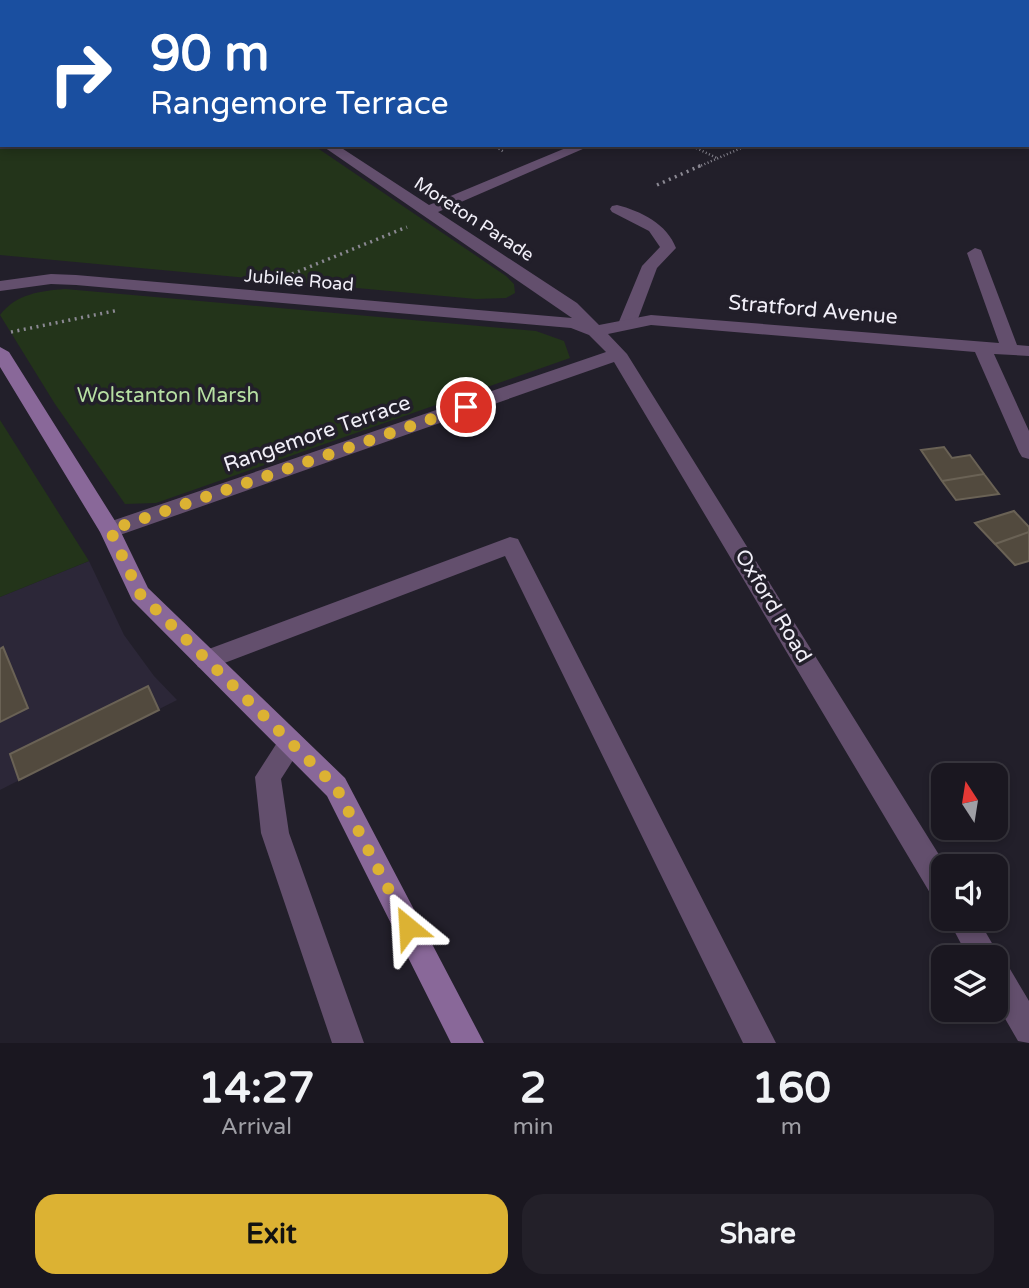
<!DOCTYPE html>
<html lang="en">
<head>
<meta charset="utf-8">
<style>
	body { margin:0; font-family:"Varela Round",sans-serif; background:#232029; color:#f1f3f6; height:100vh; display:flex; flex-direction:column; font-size:26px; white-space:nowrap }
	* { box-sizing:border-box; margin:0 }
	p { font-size:23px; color:#9f9fa5 }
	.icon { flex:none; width:38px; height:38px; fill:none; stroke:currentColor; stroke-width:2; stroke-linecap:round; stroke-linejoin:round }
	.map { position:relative; height:1043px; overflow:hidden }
	.drawer { display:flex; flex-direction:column; background:#1a1720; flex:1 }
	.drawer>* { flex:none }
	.top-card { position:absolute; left:0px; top:0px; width:1029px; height:147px; box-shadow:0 4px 10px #0003,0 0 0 2px #38363e; background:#1a4fa0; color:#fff; overflow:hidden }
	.needle { width:46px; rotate:348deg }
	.buttons { position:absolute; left:931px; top:763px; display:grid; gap:14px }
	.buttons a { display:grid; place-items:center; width:77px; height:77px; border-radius:14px; background:#1a1720; box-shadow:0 4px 10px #0003,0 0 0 2px #38363e; font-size:35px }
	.pin { position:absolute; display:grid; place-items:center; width:60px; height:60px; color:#fff; margin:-30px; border:4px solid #fff; border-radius:50%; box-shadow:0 2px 7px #0007 }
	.me { position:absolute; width:77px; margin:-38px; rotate:333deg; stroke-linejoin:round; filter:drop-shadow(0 0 5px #0008) }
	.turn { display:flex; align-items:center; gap:24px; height:147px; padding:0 35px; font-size:32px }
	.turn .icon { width:91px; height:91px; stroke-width:2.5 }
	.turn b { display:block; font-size:49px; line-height:60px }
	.eta { display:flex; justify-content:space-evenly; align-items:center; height:119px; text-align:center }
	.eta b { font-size:42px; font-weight:700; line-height:49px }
	.primary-button { display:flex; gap:14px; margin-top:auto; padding:14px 35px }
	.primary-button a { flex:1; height:80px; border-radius:21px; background:#dcb233; color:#111; font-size:28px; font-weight:700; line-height:80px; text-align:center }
	.primary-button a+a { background:#232029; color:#f1f3f6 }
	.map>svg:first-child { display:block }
	.built { fill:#2c2738 }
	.green { fill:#23341a }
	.building { fill:#524a3e; stroke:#6a6255; stroke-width:2 }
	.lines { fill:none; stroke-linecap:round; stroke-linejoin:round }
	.path-far1 { stroke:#8b8993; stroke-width:2.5; stroke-dasharray:1 2.5; stroke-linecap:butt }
	.path { stroke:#8b8993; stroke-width:3.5; stroke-dasharray:2 4.5; stroke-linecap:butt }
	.lane { fill:#634f6d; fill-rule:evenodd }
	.street { fill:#634f6d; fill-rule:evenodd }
	.secondary { fill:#896899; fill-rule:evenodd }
	.route { stroke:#dcb233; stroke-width:12; stroke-dasharray:0 21.6 }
	.labels { text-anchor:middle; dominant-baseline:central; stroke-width:7; stroke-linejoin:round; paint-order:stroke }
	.far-street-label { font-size:18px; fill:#f1eff8; stroke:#221f2a }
	.street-label { font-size:21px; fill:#f1eff8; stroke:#221f2a }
	.park-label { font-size:21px; fill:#b6dfa2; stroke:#221f2a }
</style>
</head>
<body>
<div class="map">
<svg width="1029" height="1043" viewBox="0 0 1029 1043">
	<rect width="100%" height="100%" fill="#221f2a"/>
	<path class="built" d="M89 561 124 635 154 676 177 700 0 790V597Z"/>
	<path class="green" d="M0 0 164 2H2V145H313L506 276 514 284 515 293 506 298 476 299 0 255Z
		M65 289 536 331 564 341 570 358 156 503 125 504 55 404 0 315C16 294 40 291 65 289Z
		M0 420 89 561 0 597Z"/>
	<path class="building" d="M944 447 952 458 970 455 984 474 942 481 921 450Z
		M984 474 999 494 956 500 942 481Z
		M1014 511 1029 527V532L995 544 975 523Z
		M1029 532V561L1015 565 995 544Z
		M3 647 28 708 0 722V649Z
		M148 686 159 710 19 780 10 754Z"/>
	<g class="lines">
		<path class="path-far1" d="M888 0 894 2
			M599 2 605 0
			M937 2 941 0
			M493 145 504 152
			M690 145 717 158
			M698 167 748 145"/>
		<path class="path" d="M657 185 702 165
			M292 274 407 227
			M11 332 119 310"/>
		<path class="lane" d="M258 0H268L269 2H258Z
			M363 0H378L362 2Z
			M617 205C641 211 667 224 676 248L657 268 636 324 627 329 618 324 642 266 660 247 649 231 612 212 610 209 612 206Z
			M510 537 518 539 521 545 776 1043H743L505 556 206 670 198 667 194 660 198 653Z"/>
		<path class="street" d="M168 0H178L179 2H169Z
			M257 0H272L256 2Z
			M487 0H502L486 2Z
			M708 0H722L707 2Z
			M321 145H337L429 205 573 145H592L438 212 577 303 599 325 651 315 999 343 967 253 975 248 981 250 1017 345 1029 346V356L994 354 1029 431V459L1022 457 1019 452 975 352 651 325 608 334 627 354 946 866H943V902L933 898 614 362 117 536 110 538 103 536 99 530 103 524 606 352 589 335 571 328 76 285 51 284 0 291V281L51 274 76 275 572 318Z
			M291 732 300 735 304 743 281 779 289 833 364 1043H332L261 833 255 777 282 735Z
			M948 919H978L1000 957 998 961 1007 964 1029 1001V1043L1018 1041 996 1003V957H968Z"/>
		<path class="secondary" d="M0 347 9 352 117 524 148 588 345 778 484 1043H451L327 796 132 600 100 532 0 367Z"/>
	</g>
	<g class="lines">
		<path class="route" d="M408 927 336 787 140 594 110 530 466 407"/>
	</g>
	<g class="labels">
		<g class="far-street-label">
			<text transform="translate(474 219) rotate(33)">Moreton Parade</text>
			<text transform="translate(299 280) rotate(5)">Jubilee Road</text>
		</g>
		<g class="street-label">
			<text transform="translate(813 310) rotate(5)">Stratford Avenue</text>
			<text transform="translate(317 434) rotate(-19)">Rangemore Terrace</text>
			<text transform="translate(773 606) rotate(59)">Oxford Road</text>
		</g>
		<g class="park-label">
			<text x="168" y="395">Wolstanton Marsh</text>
		</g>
	</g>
</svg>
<div class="buttons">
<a><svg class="needle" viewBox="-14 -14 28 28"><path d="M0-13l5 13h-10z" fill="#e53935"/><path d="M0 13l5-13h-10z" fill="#9f9fa5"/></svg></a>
<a><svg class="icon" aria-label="sound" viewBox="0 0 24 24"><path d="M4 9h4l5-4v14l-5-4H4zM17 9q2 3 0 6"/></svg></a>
<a><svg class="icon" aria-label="layers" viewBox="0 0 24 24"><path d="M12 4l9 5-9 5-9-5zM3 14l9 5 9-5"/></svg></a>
</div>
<div class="pin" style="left:466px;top:407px;background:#d93025"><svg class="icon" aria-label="arrive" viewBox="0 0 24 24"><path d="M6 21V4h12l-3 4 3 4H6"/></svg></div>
<svg class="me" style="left:408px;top:927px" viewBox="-20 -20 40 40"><path d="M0-17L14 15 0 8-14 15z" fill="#dcb233" stroke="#fff" stroke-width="4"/></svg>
<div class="top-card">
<div class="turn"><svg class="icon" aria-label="right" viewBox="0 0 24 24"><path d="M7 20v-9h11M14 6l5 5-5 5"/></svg><div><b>90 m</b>Rangemore Terrace</div></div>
</div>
</div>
<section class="drawer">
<div class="eta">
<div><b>14:27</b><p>Arrival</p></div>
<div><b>2</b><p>min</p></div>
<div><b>160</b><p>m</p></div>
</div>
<div class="primary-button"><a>Exit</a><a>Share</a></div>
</section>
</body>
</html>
